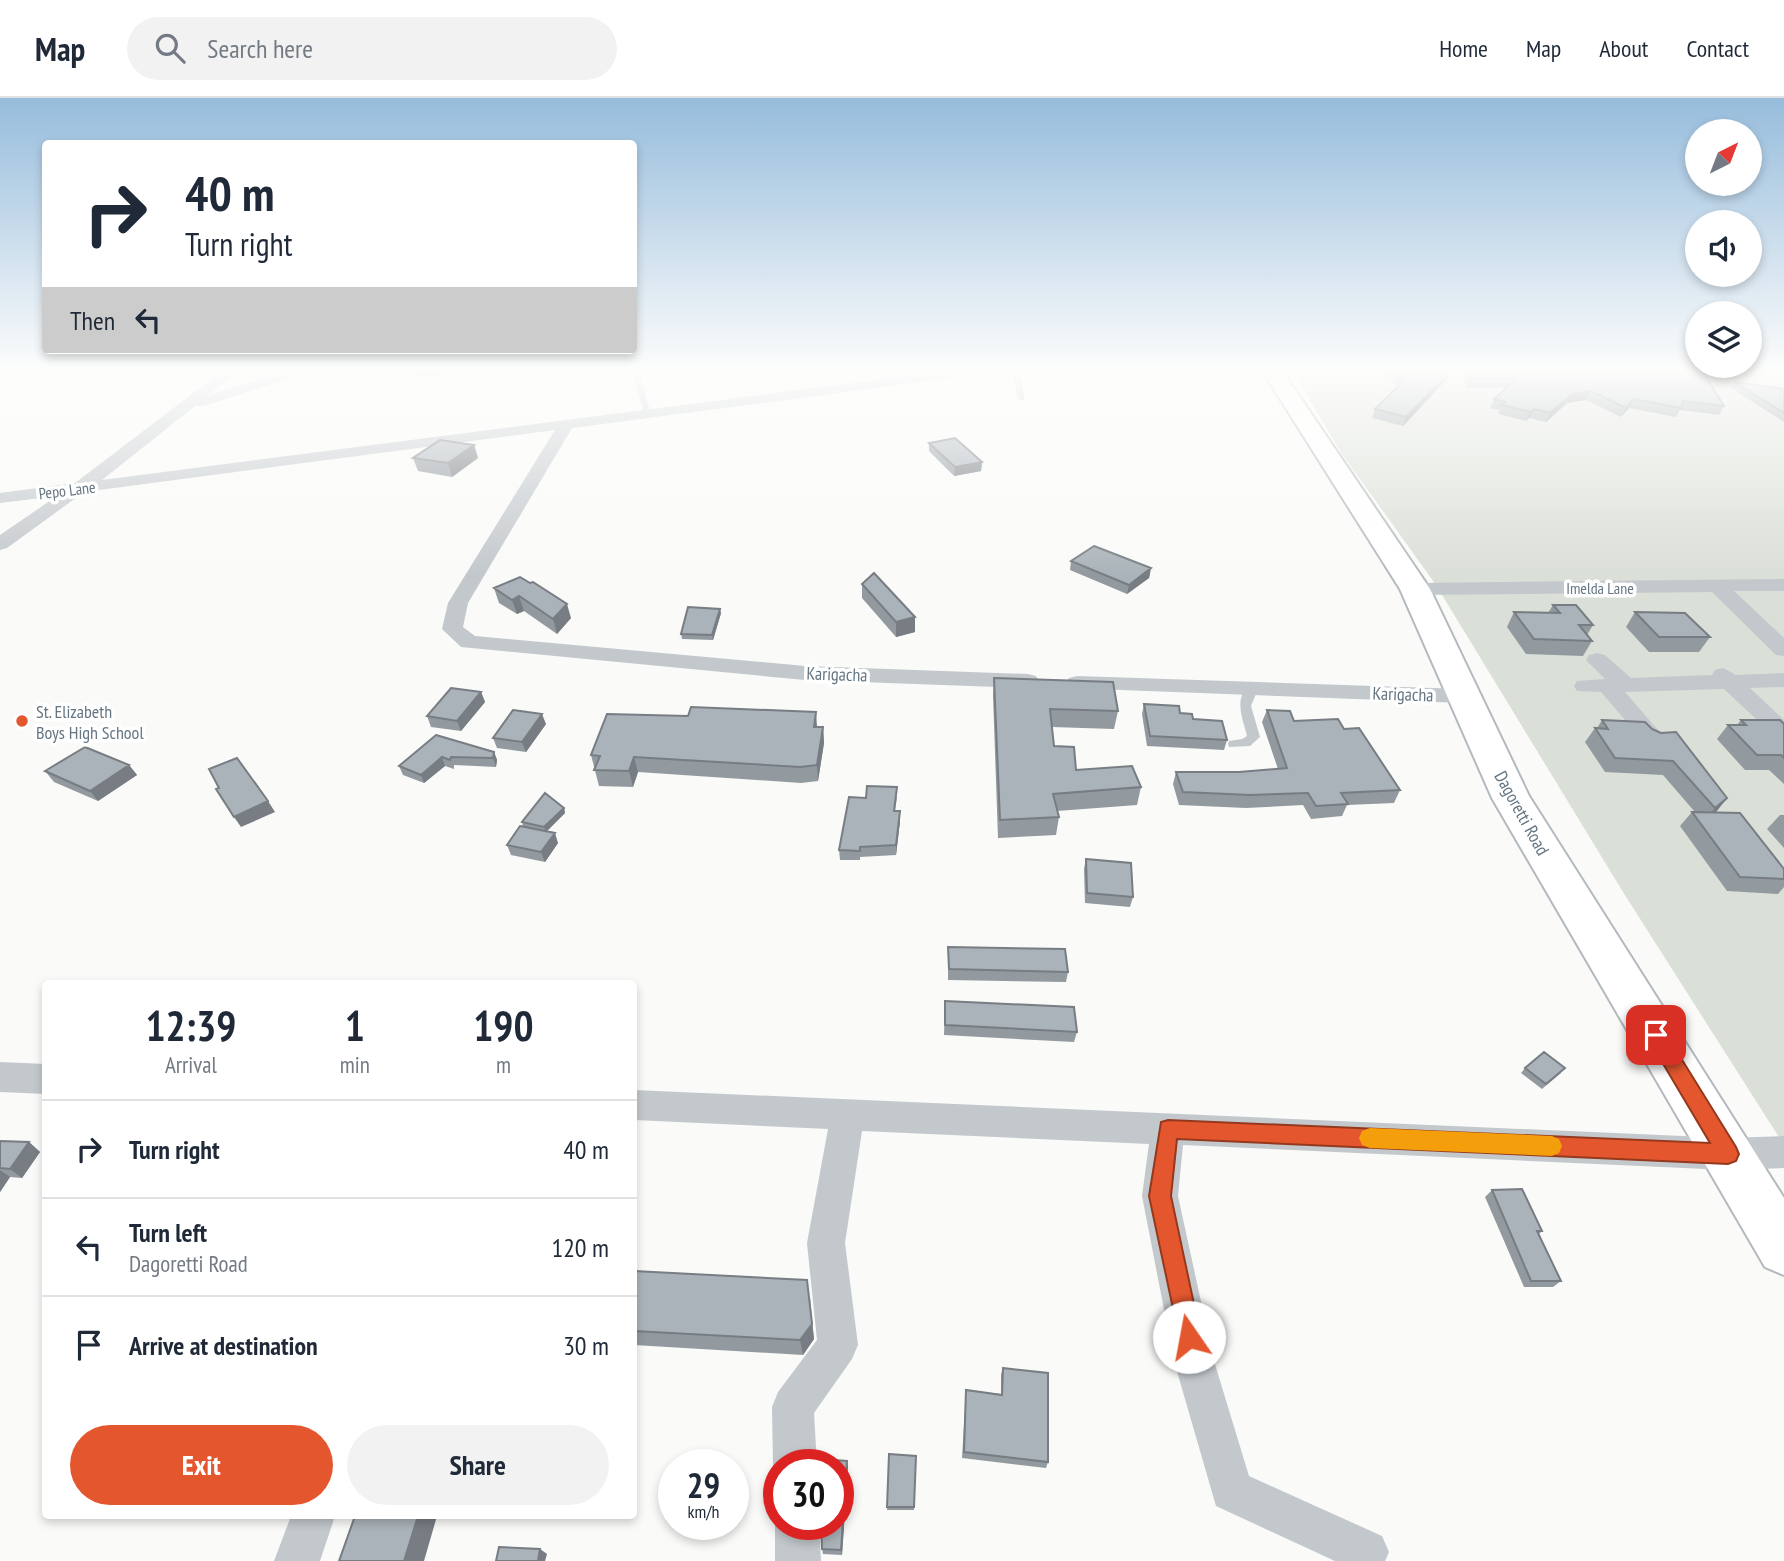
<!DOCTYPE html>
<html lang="en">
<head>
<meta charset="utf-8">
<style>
	body { margin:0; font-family:"PT Sans Narrow",sans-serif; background:#f2f2f3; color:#1f2937; height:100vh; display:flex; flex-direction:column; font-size:26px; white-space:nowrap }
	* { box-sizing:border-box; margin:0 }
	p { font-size:23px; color:#747a83 }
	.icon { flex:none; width:38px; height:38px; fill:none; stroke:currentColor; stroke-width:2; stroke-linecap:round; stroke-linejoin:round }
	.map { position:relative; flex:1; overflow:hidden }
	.side { position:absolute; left:42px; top:882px; width:595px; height:539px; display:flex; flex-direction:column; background:#fff; border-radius:7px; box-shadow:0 4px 10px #0003 }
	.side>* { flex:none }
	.top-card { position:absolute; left:42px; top:42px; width:595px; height:214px; border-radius:7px; box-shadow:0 4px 10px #0003; background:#fff; color:#1f2937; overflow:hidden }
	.needle { width:46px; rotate:42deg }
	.controls { position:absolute; left:1685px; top:21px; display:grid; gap:14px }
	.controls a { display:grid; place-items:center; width:77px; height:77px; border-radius:50%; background:#fff; box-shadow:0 4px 10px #0003; font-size:35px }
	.speed { position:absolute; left:658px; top:1351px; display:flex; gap:14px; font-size:35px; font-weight:700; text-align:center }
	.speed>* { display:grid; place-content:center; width:91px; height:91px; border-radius:50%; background:#fff; box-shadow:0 4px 10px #0003; line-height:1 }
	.speed small { font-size:18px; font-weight:400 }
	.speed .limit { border:10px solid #d22; background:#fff; color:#111 }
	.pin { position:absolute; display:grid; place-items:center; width:60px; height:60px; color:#fff; margin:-30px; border-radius:14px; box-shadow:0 4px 10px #0006 }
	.me { position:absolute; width:77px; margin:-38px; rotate:348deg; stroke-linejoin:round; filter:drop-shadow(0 0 5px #0008) }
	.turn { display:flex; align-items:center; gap:24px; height:147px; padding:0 28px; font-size:32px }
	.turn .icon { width:91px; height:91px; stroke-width:2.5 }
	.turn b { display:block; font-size:49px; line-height:60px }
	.then { display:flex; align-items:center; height:66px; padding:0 28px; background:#0003; gap:14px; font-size:26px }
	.eta { display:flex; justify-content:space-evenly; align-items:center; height:119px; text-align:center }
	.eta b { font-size:42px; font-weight:600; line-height:49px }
	.button { display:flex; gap:14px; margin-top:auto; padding:14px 28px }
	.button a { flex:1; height:80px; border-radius:42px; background:#e4572e; color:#fff; font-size:28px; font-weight:600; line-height:80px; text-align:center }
	.button a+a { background:#f2f2f3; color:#1f2937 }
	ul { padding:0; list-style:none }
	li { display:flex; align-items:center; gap:21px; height:98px; padding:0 28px; border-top:2px solid #e0e1e3 }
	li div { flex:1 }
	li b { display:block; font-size:26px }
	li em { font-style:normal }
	header { display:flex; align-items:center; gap:42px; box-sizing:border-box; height:98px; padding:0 35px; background:#fff; border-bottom:2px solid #e0e1e3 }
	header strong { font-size:33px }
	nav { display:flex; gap:38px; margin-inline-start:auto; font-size:24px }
	.search { width:490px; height:63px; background:#f2f2f3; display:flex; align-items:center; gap:18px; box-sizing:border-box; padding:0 24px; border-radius:38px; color:#747a83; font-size:26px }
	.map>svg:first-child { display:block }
	.green { fill:#dadfd7 }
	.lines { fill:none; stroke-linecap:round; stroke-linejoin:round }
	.secondary-casing { stroke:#b3babf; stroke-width:4 }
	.lane { fill:#c3c8cc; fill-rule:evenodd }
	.street { fill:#c3c8cc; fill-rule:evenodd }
	.secondary { fill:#fff; fill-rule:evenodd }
	.wall { fill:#929a9f }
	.shaded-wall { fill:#777d82 }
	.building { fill:#aab3b9; stroke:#777d82; stroke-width:2 }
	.route { fill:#e4572e; stroke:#94391e; stroke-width:2 }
	.slow { fill:#f59e0b }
	.poi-dot { fill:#e4572e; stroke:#fff; stroke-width:2.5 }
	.labels { text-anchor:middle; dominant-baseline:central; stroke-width:7; stroke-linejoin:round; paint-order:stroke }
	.far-street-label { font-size:16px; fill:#657683; stroke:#fff }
	.street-label { font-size:18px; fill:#657683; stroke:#fff }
	.poi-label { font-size:18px; fill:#657683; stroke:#fff; text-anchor:start }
</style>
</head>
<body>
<header>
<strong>Map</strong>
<div class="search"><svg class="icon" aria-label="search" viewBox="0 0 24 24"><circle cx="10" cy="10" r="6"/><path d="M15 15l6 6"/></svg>Search here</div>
<nav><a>Home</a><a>Map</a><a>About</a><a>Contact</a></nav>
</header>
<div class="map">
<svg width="1784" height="1463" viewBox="0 0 1784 1463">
	<rect width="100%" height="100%" fill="#fafaf8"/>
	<path class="green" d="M1293 274H1784V1047L1623 794 1436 487 1342 356Z"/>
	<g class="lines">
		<g class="secondary-casing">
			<path id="secondary" d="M1263 274H1283L1430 491 1529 698 1784 1100V1177L1765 1169 1492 700 1400 491Z"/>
		</g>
		<path class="lane" d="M632 274H639L651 317 644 315Z
			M1012 274H1020L1025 303 1018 301Z
			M1252 587 1258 591 1251 608 1260 639 1250 648 1229 649 1228 646 1229 643 1242 641 1247 638C1243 621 1232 597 1252 587Z"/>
		<path class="street" d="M221 274H236L209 297 281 274H301L299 277 204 308H195L102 382 937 274H973L966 278 572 330 468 505 463 529 475 538 805 568 1028 576 1036 578 1039 583 1036 588 1028 590 805 582 461 549 442 531 448 505 555 332 84 394 7 450 0 452V437L57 398 0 405V395L75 385Z
			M1784 481V493H1734L1784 540V558L1776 557 1712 494 1415 497 1408 495 1405 491 1408 487 1415 485Z
			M1597 555 1605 557 1631 580 1712 577 1715 572 1723 570 1736 577 1784 575V589L1750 590 1784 622V637L1772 636 1724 591 1625 594 1664 639 1660 644 1652 647 1644 644 1601 594 1577 593 1574 588 1577 583 1605 581 1586 562 1589 557Z
			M1077 578 1462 591 1470 593 1473 598 1470 603 1462 605 1069 590 1066 585 1069 580Z
			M0 964 46 966V996L0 994Z
			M634 992 1728 1040 1784 1038V1070L1728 1072 1183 1047 1178 1098 1214 1263 1249 1378 1382 1438 1389 1454 1385 1463H1335L1216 1408 1174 1263 1142 1098 1149 1046 862 1033 845 1145 858 1247 852 1261 814 1315 817 1367H779V1380L773 1367 772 1309 778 1294 817 1242 807 1145 828 1031 634 1022Z
			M779 1416V1426H819L821 1463H775V1426Z
			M291 1418H335L320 1463H274Z"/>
		<use href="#secondary" class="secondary"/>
	</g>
	<path class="wall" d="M417 274H445L444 277 418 279Z
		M1385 274H1451L1448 280 1403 328 1372 320 1375 311 1398 289Z
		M1461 274H1703L1724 308 1719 317 1680 312 1676 319 1629 310 1621 319 1586 302 1567 305 1546 324 1529 320 1526 323 1498 316 1500 312 1490 310 1494 301 1506 290H1467Z
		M1735 284 1784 291V324L1731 290Z
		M929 345 982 364 981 373 954 378 929 353Z
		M474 347 478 360 452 379 418 373 413 360Z
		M1071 463 1151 470 1149 480 1127 496 1070 472Z
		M520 479 571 520 557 536 524 513 517 516 499 505 494 490Z
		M862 486 915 534 896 539 862 500Z
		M1553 507 1593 527 1587 537 1592 543 1583 558 1526 556 1507 529 1514 514 1548 515Z
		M1635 514 1710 539 1699 554H1649L1626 529Z
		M721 515 713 542 682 541 681 536Z
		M994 580 1118 613 1114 631 1052 629 1054 648 1076 672 1141 689 1137 707 1057 713 1059 719 1056 737 998 740 993 598Z
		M481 594 485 604 461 633 431 629 427 618Z
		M1144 606 1180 615 1193 621 1227 642 1224 652 1147 648 1142 616Z
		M1267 612 1294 623 1344 631 1400 692 1394 705 1347 707 1342 718 1311 721 1303 707 1246 710 1179 707 1173 686 1176 674H1239L1278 671 1262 624Z
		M1602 622 1652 631 1727 700 1716 714 1784 771V789L1778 796 1727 793 1680 728 1692 714H1695L1663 677 1605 674 1585 644 1595 630H1597Z
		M1741 622 1784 626V686L1769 672H1745L1717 641 1728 627H1737Z
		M546 626 526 654 497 650 493 640Z
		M817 629H823L824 645 818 683 801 685 638 674 633 689 599 688 591 657Z
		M436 637 494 654 497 662 496 669 454 667V671L445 668 424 685 403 677 399 668Z
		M129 667 137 677 98 703 54 684 45 673Z
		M897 699 895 713H900V723L896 757 860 759V762H840L839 752 866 700Z
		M564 710 565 715 547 733 558 745 545 764 511 757 507 747 523 729 522 724Z
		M1780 717H1784V750L1767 731Z
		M1086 761 1133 799 1130 809 1085 805 1084 771Z
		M948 849 1068 874 1066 884 948 882Z
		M945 903 1077 934 1074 944 944 937Z
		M1525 970 1561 975 1542 991 1521 975Z
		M0 1043 29 1044 40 1054 22 1080 10 1079 0 1094Z
		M1492 1092 1542 1133 1539 1136 1561 1183 1553 1189H1524L1485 1099Z
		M634 1173 810 1199 814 1241 803 1257 634 1247Z
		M1003 1270 1048 1364 1046 1370 962 1360 966 1292 1001 1296V1277Z
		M889 1356 916 1358 914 1412H887Z
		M847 1363 848 1369 842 1457 823 1456 822 1451Z"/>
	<path class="shaded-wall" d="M1450 274H1451L1448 280 1403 328 1406 319Z
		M1591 293 1586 302 1567 305 1546 324 1550 315 1572 296Z
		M1633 301 1629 310 1621 319 1626 310Z
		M1534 311 1529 320 1526 323 1530 314Z
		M474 347 478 360 452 379 448 365Z
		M982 364 981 373 954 378 955 369Z
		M1151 470 1149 480 1127 496 1129 487Z
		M519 498 524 513 517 516 512 502Z
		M567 506 571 520 557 536 553 521Z
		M720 511 721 515 713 542 712 537Z
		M915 519V534L896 539V524Z
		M481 594 485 604 461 633 457 623Z
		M816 614 817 629H814Z
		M542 616 546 626 526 654 522 644Z
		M823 629 824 645 818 683 817 667Z
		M494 654 497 662 496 669 493 660Z
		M442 659 445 668 424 685 421 677Z
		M634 659 638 674 633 689 629 673Z
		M129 667 137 677 98 703 90 693Z
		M1727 700 1716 714 1704 724 1715 710Z
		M268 703 275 714 241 729 234 719Z
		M564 710 565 715 546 734 544 729Z
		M900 713V723L896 757V747Z
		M555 735 558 745 545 764 541 754Z
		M29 1044 40 1054 22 1080 10 1071Z
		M0 1072 10 1079 0 1094Z
		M807 1182 814 1241 803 1257 800 1242Z
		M847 1363 848 1369 842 1457 841 1452Z
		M418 1418H437L424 1463H404Z
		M540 1451 547 1456 545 1463H538Z"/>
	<path class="building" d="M1394 274H1450L1406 319 1375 311 1403 284Z
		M1468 274H1703L1724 308 1683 303 1681 310 1633 301 1626 310 1591 293 1572 296 1550 315 1534 311 1530 314 1502 307 1505 304 1494 301 1516 281H1470Z
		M1735 284 1784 291V315Z
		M955 340 982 364 955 369 929 345Z
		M440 342 474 347 448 365 413 360Z
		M1094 448 1151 470 1129 487 1071 463Z
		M874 475 915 519 896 524 862 486Z
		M520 479 530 485 533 484 567 506 553 521 519 498 512 502 494 490Z
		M1553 507H1576L1593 527H1579L1592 543 1534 541 1514 514 1560 515Z
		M688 509 720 511 712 537 681 536Z
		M1635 514 1685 515 1710 539H1659Z
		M994 580 1113 584 1118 613 1050 611 1054 648 1074 649 1076 672 1132 668 1141 689 1053 696 1059 719 1000 722Z
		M451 590 481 594 457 623 427 618Z
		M1144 606 1179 608 1180 615 1192 616 1193 621 1222 623 1227 642 1150 638Z
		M691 609 816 614 814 629H823L817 667 800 669 634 659 629 673 594 672 600 658 591 657 607 616 688 618Z
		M513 612 542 616 522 644 493 640Z
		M1267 612 1290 613 1294 623 1338 621 1344 631 1359 630 1400 692 1341 695 1348 706 1316 708 1308 695 1250 697 1183 694 1176 674H1239L1287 670Z
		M1602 622 1645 624 1652 631 1661 635 1676 634 1727 700 1715 710 1673 663 1615 660 1595 630 1608 631Z
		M1741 622H1780L1784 626V660L1781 657H1757L1728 627H1746Z
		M436 637 494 654 493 660 451 659 450 662 442 659 421 677 399 668Z
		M85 649 129 667 90 693 45 673Z
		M237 660 268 703 234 719 216 691 219 690 209 671Z
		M867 688 897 689 894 713H900L896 747 860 749V753L839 752 849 699 866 700Z
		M545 695 564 710 544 729 522 724Z
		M1692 714 1740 715 1784 771V781L1740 779Z
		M520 728 555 735 541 754 507 747Z
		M1086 761 1131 765 1133 799 1087 795Z
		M948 849 1065 851 1068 874 949 871Z
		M945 903 1074 909 1077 934 945 927Z
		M1544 954 1565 970 1546 986 1525 970Z
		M0 1043 29 1044 10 1071 0 1070Z
		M1522 1091 1542 1133H1537L1561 1183H1531L1492 1092Z
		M634 1173 807 1182 812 1226 800 1242 634 1233Z
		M1003 1270 1048 1275V1364L964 1354 966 1292 1002 1297Z
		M889 1356 916 1358 914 1409H887Z
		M819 1361 847 1363 841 1452 822 1451 821 1426H838V1367H819Z
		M355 1418H418L404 1463H339Z
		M499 1449 540 1451 538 1463H496Z"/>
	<linearGradient id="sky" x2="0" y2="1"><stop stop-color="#96bcdc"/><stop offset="0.57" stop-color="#fdfdfc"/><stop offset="1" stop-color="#fdfdfc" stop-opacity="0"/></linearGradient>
	<rect width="1784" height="478" fill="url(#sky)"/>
	<path class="route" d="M1656 929 1663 931 1736 1049 1739 1056 1736 1063 1728 1066 1177 1041 1171 1098 1201 1239 1198 1248 1189 1251 1181 1248 1149 1098 1161 1024 1168 1022 1710 1045 1646 937 1649 931Z"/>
	<path class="slow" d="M1370 1030 1552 1038 1559 1041 1562 1048 1559 1055 1552 1058 1370 1050 1362 1047 1359 1040 1362 1033Z"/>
	<circle class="poi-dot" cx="22" cy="623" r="7"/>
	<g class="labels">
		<g class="far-street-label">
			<text transform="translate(67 392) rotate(-7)">Pepo Lane</text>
			<text x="1600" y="490">Imelda Lane</text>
		</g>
		<g class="street-label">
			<text transform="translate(837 576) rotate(2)">Karigacha</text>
			<text transform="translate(1403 596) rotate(2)">Karigacha</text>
			<text transform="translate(1522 715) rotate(61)">Dagoretti Road</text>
		</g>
		<g class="poi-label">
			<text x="36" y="613">St. Elizabeth<tspan x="36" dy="21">Boys High School</tspan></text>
		</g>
	</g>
</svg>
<div class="controls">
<a><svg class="needle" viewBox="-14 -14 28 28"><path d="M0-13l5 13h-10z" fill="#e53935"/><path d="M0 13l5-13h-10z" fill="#747a83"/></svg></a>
<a><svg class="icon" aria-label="sound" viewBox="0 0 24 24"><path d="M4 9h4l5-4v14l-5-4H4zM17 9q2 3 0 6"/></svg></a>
<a><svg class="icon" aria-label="layers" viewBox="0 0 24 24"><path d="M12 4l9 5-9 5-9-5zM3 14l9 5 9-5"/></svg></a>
</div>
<div class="speed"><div>29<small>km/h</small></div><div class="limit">30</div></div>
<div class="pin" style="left:1656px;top:937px;background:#d93025"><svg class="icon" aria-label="arrive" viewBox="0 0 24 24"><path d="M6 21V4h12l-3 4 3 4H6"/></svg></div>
<svg class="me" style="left:1189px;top:1239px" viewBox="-20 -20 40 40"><circle r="19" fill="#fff"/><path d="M0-13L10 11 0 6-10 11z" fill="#e4572e"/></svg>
<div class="top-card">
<div class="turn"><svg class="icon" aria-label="right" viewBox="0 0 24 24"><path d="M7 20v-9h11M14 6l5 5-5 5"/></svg><div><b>40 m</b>Turn right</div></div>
<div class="then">Then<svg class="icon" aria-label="left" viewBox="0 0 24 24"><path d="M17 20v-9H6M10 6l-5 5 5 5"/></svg></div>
</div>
<section class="side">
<div class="eta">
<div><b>12:39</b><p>Arrival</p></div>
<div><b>1</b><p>min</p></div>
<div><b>190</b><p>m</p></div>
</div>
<ul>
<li><svg class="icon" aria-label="right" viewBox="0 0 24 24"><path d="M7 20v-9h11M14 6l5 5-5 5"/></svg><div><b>Turn right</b></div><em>40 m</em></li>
<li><svg class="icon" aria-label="left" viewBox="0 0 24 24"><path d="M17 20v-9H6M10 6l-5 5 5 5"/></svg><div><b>Turn left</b><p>Dagoretti Road</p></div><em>120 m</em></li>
<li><svg class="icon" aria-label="arrive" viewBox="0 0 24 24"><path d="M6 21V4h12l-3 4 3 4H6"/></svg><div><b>Arrive at destination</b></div><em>30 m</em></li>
</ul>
<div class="button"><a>Exit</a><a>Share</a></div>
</section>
</div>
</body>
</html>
